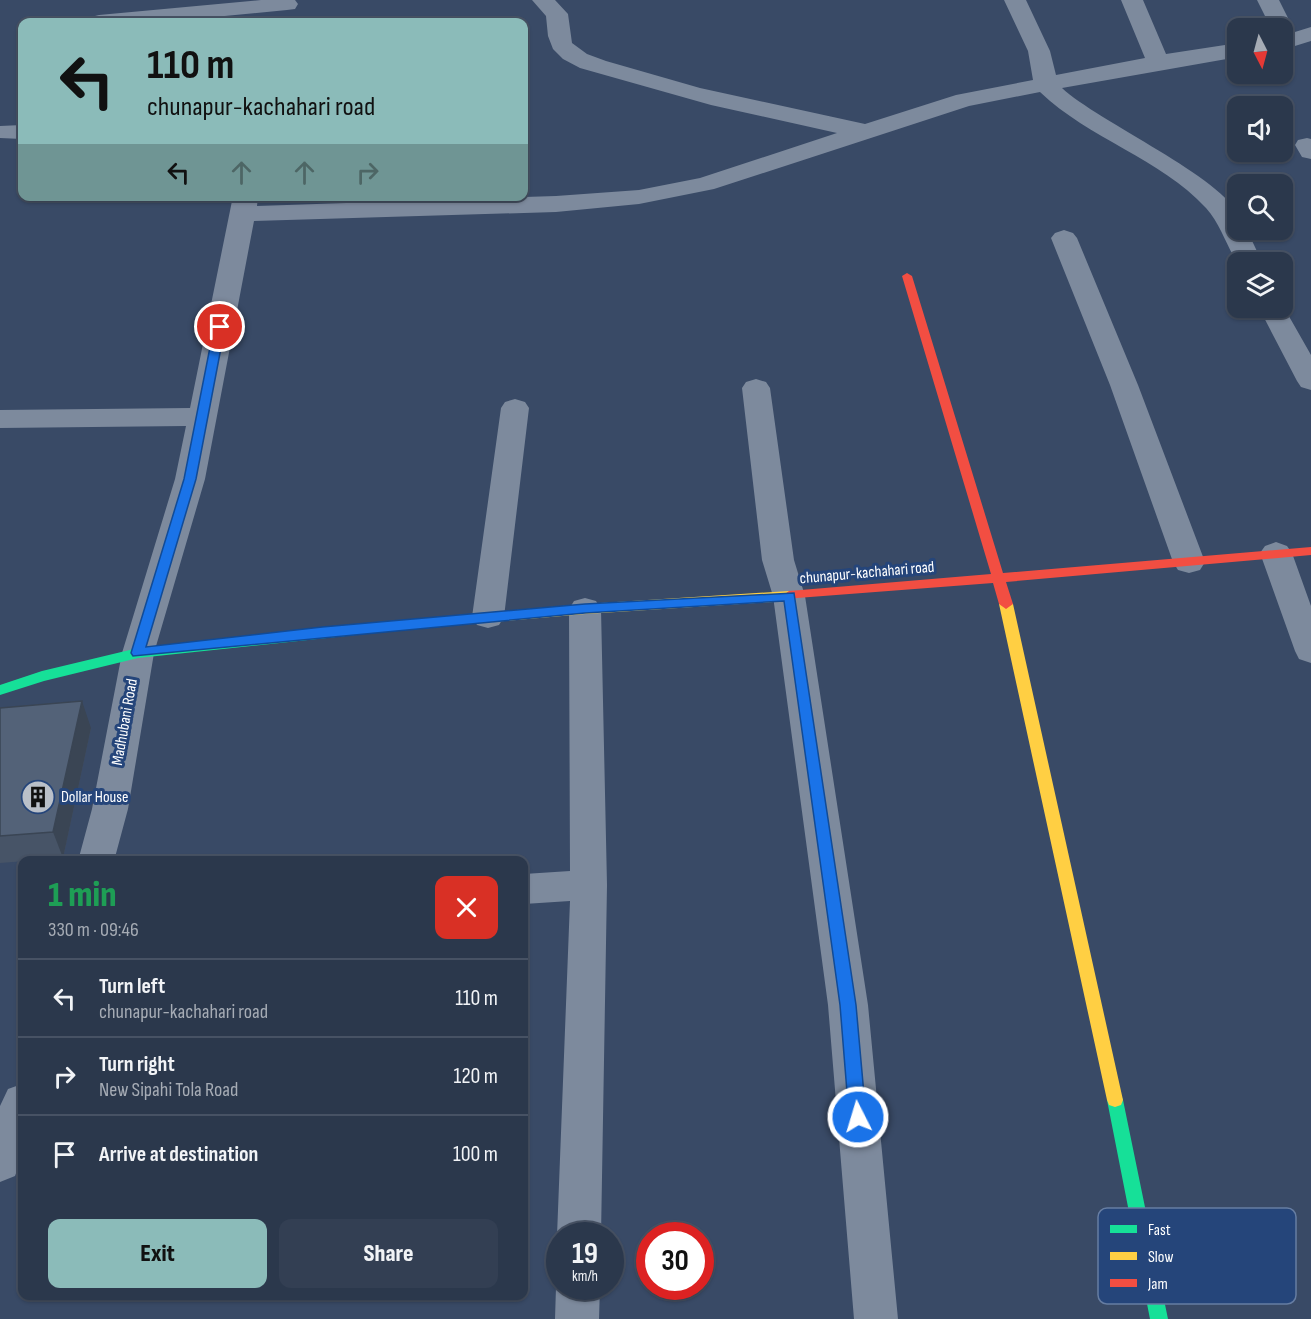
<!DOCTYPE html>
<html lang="en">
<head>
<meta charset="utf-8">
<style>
	body { margin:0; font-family:"Sofia Sans Condensed",sans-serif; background:#333f53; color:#f1f3f6; height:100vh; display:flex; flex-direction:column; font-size:22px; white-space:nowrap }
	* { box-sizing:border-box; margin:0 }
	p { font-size:20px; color:#a6acb5 }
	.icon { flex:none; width:33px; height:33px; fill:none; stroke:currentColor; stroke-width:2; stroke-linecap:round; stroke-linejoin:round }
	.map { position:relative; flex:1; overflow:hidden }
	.drawer { position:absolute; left:18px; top:856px; width:510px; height:444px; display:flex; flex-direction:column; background:#2b384c; border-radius:12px; box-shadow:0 2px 4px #0004,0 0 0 2px #475264 }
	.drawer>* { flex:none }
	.guide { position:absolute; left:18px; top:18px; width:510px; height:183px; border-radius:12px; box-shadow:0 2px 4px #0004,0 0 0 2px #475264; background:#8bbbb9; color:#111; overflow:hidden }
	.needle { width:39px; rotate:174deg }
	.buttons { position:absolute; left:1227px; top:18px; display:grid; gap:12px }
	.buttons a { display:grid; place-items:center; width:66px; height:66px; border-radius:12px; background:#2b384c; box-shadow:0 2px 4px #0004,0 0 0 2px #475264; font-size:30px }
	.speed { position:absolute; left:546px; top:1222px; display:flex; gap:12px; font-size:30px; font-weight:700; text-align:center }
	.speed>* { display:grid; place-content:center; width:78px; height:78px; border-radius:50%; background:#2b384c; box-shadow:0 2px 4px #0004,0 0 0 2px #475264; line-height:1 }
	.speed small { font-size:15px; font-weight:400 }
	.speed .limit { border:9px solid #d22; background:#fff; color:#111 }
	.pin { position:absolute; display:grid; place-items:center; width:51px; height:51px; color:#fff; margin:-26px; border:3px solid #fff; border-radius:50%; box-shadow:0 2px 6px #0007 }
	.me { position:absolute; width:66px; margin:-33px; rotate:355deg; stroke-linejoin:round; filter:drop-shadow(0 0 4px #0008) }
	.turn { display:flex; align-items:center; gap:21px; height:126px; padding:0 30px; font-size:27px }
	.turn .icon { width:78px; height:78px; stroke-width:2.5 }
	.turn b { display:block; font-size:42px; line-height:51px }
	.lanes { display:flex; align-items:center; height:57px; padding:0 30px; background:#0003; justify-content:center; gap:30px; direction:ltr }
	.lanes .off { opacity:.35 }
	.round { display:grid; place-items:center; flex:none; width:63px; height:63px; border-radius:12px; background:#333f53 }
	.head { display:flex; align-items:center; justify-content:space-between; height:102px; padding:0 30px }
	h1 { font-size:36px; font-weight:800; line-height:45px; color:#1e9e55 }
	.cta { display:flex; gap:12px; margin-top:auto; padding:12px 30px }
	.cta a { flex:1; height:69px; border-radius:12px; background:#8bbbb9; color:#111; font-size:24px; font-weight:800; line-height:69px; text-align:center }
	.cta a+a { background:#333f53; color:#f1f3f6 }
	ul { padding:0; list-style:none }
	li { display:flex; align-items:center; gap:18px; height:78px; padding:0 30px; border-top:2px solid #475264 }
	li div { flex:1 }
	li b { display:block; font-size:22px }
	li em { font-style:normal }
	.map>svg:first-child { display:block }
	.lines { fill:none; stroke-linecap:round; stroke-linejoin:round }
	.street { fill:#7d8a9d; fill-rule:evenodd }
	.fast { fill:#16e098; fill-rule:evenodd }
	.slow { fill:#ffcf43; fill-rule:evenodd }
	.jam { fill:#f24e42; fill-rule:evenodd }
	.wall { fill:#475467 }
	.shaded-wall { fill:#3a4554 }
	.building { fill:#536278; stroke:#3a4554; stroke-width:1.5 }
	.route { fill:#1a73e8; stroke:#114b97; stroke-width:1.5 }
	.labels { text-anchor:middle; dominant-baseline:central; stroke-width:6; stroke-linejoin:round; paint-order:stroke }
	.street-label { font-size:16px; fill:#fff; stroke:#25457a }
	.poi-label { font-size:16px; fill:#fff; stroke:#25457a; text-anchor:start }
	.key { fill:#25457a; stroke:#667da2; stroke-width:1.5 }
	.key-label { font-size:16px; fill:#fff }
</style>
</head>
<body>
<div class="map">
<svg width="1311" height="1319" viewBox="0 0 1311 1319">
	<rect width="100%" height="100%" fill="#394a66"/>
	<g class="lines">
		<path class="street" d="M261 0H295L298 4 295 9 287 10 162 22H88L91 17 99 15Z
			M532 0H555L568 14 572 43 587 54 606 61 700 88 865 124 956 95 1033 80 1028 51 1004 0H1026L1050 51 1056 75 1145 58 1121 0H1143L1166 54 1238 43V57L1062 88C1097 121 1226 179 1238 216 1239 219 1238 226 1238 230H1247L1262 262 1238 264C1226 245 1221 225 1206 208 1160 158 1089 139 1040 92L969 106 714 189 639 204 556 212 254 221 205 479 154 653 128 809 114 861H78L92 809 122 653 175 479 186 426 0 428V410L190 408 233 196H258L257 206 556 196 639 190 700 178 837 133 711 105 580 68 563 59 553 49 548 36 546 16Z
			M1257 0H1279L1293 28 1290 33 1282 34V28H1271Z
			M1311 27V41L1282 50V36Z
			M22 125V139L0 138V126Z
			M1307 138 1311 139V159L1302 157 1295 145 1298 140Z
			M1064 230 1073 233 1077 238 1138 385 1205 562 1200 570 1189 573 1178 570 1173 562 1110 385 1051 238 1055 233Z
			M1282 304 1311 355V390L1301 387 1297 381 1259 308H1282Z
			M756 379 766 382 770 388 794 560 805 596 868 1005 898 1319H854L828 1005 773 596 762 560 742 388 746 382Z
			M515 399 525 402 529 408 504 617 499 625 488 628 477 625 472 617 501 408 505 402Z
			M1276 542 1287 546 1292 553 1311 606V663L1299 659 1295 651 1260 553 1265 546Z
			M585 598 596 601 601 609 607 885 601 1236H560V1241L557 1236 570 901 524 904V874L570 871 569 609 574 601Z
			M22 1084V1158L15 1176 0 1182V1106L8 1089Z
			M560 1279V1287H600L599 1319H555L556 1287Z"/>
		<path class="fast" d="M392 621 399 626 392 631 138 658 44 681 0 695V685L42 671 138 648Z
			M1115 1093 1121 1095 1123 1100 1168 1319H1150L1107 1100 1109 1095Z"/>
		<path class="slow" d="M789 591 796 596 789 601 585 614 392 631 385 626 392 621 585 604Z
			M1006 599 1013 604 1123 1100 1121 1105 1115 1107 1109 1105 1107 1100 999 604Z"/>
		<path class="jam" d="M907 273 912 276 1003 573 1311 547V555L1006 582 1013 604 1006 609 999 604 993 583 784 599 782 596 789 591 991 574 902 276Z"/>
	</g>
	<path class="wall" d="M0 708 91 728 63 858 0 863Z"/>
	<path class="shaded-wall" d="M82 701 91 728 63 858 53 832Z"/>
	<path class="building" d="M82 701 53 832 0 836V708Z"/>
	<path class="route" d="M220 323 225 327 196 479 146 647 322 627 585 604 794 593 856 1005 866 1117 864 1123 858 1125 852 1123 849 1117 840 1005 784 601 585 613 133 656 131 653 184 479 214 327Z"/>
	<defs>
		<g id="building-disc" transform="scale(1.725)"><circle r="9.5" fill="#bac0c9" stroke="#25457a"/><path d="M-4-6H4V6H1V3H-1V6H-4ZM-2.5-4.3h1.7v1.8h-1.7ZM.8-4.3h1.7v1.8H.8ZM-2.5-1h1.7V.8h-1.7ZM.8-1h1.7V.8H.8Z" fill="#111"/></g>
	</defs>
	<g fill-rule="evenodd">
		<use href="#building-disc" x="38" y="797"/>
	</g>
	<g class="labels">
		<g class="street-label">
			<text transform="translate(867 573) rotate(-5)">chunapur-kachahari road</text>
			<text transform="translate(125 722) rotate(-80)">Madhubani Road</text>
		</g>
		<g class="poi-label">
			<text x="61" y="797">Dollar House</text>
		</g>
	</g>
	<rect x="1098" y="1208" width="198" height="96" rx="9" class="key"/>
	<rect x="1110" y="1225" width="27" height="8" fill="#16e098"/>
	<rect x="1110" y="1252" width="27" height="8" fill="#ffcf43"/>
	<rect x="1110" y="1279" width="27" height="8" fill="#f24e42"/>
	<g class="key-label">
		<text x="1148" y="1235">Fast</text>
		<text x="1148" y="1262">Slow</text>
		<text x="1148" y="1289">Jam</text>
	</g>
</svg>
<div class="buttons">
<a><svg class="needle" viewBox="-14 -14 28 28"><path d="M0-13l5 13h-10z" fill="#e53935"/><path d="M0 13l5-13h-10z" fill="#a6acb5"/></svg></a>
<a><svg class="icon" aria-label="sound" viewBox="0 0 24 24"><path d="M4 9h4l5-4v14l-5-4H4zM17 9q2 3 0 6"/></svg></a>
<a><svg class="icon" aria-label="search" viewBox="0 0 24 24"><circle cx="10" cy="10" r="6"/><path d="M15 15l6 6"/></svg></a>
<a><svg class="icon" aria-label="layers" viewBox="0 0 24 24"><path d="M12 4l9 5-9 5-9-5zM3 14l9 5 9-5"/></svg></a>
</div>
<div class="speed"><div>19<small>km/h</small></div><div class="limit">30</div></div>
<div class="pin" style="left:220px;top:327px;background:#d93025"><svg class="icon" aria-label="arrive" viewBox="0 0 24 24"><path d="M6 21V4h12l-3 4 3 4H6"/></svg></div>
<svg class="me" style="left:858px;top:1117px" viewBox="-20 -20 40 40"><circle r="17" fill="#1a73e8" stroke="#fff" stroke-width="3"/><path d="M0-11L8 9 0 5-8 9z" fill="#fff"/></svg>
<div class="guide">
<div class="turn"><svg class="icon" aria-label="left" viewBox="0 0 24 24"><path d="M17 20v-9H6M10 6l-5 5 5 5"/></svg><div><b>110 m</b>chunapur-kachahari road</div></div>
<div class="lanes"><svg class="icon" aria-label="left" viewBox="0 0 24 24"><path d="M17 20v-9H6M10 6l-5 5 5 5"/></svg><svg class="icon off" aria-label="ahead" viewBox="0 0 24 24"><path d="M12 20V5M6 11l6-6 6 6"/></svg><svg class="icon off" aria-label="ahead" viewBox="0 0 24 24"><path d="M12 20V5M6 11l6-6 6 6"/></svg><svg class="icon off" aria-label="right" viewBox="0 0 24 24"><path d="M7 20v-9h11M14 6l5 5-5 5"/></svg></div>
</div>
<section class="drawer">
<div class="head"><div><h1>1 min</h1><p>330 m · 09:46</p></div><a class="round" style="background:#d93025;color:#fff"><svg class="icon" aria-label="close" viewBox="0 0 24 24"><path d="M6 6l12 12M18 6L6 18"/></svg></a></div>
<ul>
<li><svg class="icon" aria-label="left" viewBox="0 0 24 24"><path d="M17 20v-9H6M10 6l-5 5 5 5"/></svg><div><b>Turn left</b><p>chunapur-kachahari road</p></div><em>110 m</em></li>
<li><svg class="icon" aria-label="right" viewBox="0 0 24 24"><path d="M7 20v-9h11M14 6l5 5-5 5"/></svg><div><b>Turn right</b><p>New Sipahi Tola Road</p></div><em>120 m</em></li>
<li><svg class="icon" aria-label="arrive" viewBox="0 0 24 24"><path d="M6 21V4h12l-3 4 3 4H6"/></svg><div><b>Arrive at destination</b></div><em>100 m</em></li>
</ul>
<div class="cta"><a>Exit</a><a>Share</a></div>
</section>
</div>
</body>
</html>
